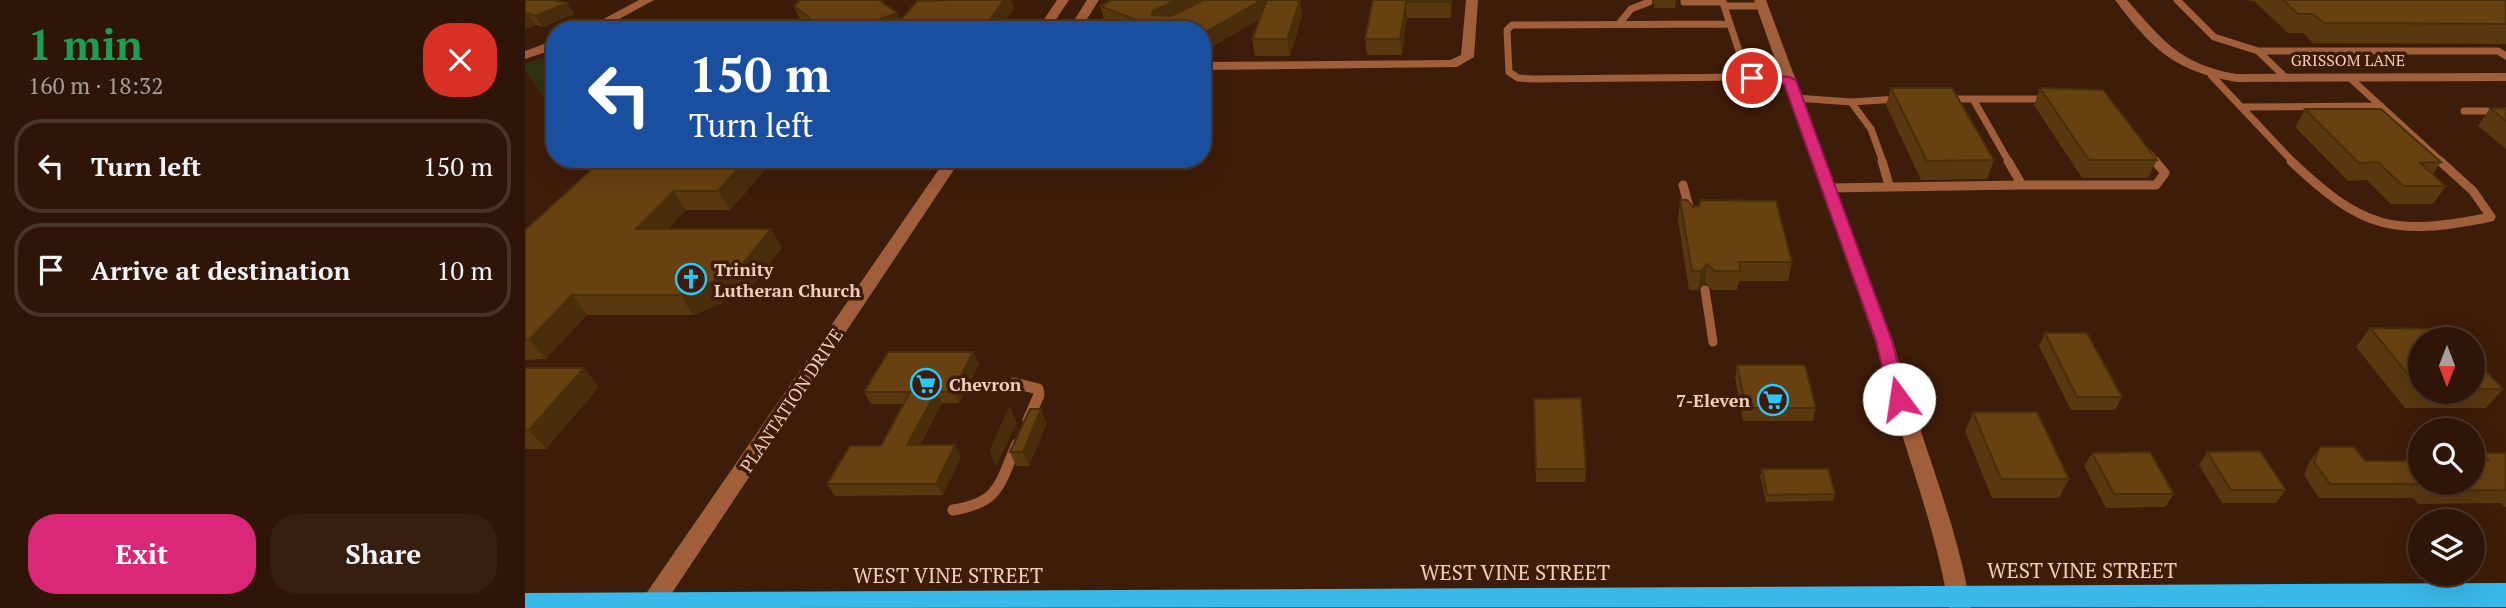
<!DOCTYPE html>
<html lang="en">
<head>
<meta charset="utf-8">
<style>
	body { margin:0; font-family:"PT Serif",serif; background:#361e11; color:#f1f3f6; height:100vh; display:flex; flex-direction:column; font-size:26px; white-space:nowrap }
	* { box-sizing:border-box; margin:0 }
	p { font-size:23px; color:#a79f9b }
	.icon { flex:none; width:38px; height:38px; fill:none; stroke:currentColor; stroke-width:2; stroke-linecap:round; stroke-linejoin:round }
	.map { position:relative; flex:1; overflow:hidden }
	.side { display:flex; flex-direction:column; background:#2e1507; width:525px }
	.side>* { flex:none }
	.banner { position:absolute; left:21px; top:21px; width:665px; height:147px; border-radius:28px; box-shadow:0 7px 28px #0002,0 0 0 2px #493428; background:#1a4fa0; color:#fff; overflow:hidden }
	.needle { width:46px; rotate:180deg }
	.fabs { position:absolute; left:1883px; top:327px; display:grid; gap:14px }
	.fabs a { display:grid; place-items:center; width:77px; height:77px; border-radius:50%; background:#2e1507; box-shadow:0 7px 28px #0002,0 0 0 2px #493428; font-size:35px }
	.pin { position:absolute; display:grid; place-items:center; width:60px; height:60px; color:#fff; margin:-30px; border:4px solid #fff; border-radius:50%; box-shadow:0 2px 7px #0007 }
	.me { position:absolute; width:77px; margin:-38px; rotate:346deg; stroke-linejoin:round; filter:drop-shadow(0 0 5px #0008) }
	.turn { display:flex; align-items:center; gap:24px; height:147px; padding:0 28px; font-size:32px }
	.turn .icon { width:91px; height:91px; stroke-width:2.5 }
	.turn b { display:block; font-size:49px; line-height:60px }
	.round { display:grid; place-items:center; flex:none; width:74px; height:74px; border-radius:28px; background:#361e11 }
	.summary { display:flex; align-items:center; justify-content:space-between; height:119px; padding:0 28px }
	h1 { font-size:42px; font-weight:700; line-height:52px; color:#1e9e55 }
	.primary-button { display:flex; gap:14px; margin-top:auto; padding:14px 28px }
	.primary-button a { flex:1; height:80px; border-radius:28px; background:#db2777; color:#fff; font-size:28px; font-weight:700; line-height:80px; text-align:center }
	.primary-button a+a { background:#361e11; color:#f1f3f6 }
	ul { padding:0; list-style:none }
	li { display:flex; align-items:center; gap:21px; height:94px; margin:0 14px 10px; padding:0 14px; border:4px solid #493428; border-radius:28px }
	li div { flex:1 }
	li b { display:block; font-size:26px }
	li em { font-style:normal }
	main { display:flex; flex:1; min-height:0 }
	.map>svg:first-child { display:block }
	.green { fill:#333213 }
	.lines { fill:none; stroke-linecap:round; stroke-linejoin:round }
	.lane-far2 { stroke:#a15e3a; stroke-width:7 }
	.lane-far1 { stroke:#a15e3a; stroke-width:9 }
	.lane { stroke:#a15e3a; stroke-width:11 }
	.street { fill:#a15e3a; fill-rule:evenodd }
	.secondary { fill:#a15e3a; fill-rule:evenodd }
	.highway { fill:#38b9e9; fill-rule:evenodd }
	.wall { fill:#59380f }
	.shaded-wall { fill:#492e0c }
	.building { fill:#684111; stroke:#492e0c; stroke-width:2 }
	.route { fill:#db2777; stroke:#8e194d; stroke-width:2 }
	.labels { text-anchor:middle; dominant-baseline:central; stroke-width:7; stroke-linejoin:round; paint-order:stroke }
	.far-street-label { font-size:16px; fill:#f3ccba; stroke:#3d1c09 }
	.poi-label { font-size:18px; font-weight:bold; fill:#f3ccba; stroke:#3d1c09; text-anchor:start }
	.street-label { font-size:18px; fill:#f3ccba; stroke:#3d1c09 }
	.near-street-label { font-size:21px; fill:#f3ccba; stroke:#3d1c09 }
</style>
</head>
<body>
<main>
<section class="side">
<div class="summary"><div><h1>1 min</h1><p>160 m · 18:32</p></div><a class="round" style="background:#d93025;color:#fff"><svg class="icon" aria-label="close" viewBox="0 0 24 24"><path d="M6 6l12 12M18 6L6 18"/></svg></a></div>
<ul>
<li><svg class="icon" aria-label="left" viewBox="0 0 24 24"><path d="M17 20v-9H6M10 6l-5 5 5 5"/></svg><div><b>Turn left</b></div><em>150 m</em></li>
<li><svg class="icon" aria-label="arrive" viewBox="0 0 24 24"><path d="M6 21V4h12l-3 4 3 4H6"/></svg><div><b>Arrive at destination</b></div><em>10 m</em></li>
</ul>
<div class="primary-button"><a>Exit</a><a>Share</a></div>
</section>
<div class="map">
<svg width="1981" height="608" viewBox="0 0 1981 608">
	<rect width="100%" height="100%" fill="#3d1c09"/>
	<path class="green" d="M30 53V104H22L0 70V64Z"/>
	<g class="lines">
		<path class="lane-far2" d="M1652 0 1689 37 1733 51
			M1198 1 1199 6H1238
			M1159 2H1198
			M1199 6 1221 72 1227 77 1264 80
			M1094 24 1106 9 1124 2
			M1204 24 987 25 982 30 984 72 993 78 1008 79 1227 77
			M1686 75 1768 162
			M1761 78 1733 51H1973L1981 56
			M1825 78 1917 162
			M1271 98 1326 102 1373 99
			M1423 99H1448L1484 162
			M1448 99H1523
			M1326 102 1346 129 1358 162
			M1717 107 1856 106
			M1939 111H1981
			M1624 153 1631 162"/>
		<path class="lane-far1" d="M1357 161 1364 185
			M1766 161C1838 229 1867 237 1966 217L1948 191 1915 161
			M1158 185 1165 211
			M1497 185H1631L1640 173 1630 161
			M1303 188 1497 185 1483 161
			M1180 290 1188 342"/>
		<path class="lane" d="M489 383 513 389 514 395 503 420
			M428 510C476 502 474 484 492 444"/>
		<path class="street" d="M114 0H129L74 30H58Z
			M532 0H544L524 30H512Z
			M562 0H574L555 30H543Z
			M941 0H953L949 57 932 67 677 70V62L925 60 936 55Z
			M1590 0H1602C1638 41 1656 65 1712 74L1981 73V81L1712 82C1649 71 1628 50 1590 0Z
			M30 40V49L0 59V51Z
			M421 159H436L137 608H116L118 598Z"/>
		<path class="secondary" d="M1229 0H1241L1368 341C1392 431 1431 517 1446 608H1424C1409 517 1372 431 1350 341Z"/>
		<path class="highway" d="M1981 583V607L0 608V593Z"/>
	</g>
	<path class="wall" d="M0 0 50 14 18 27 11 25 0 29Z
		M275 0H359L357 2 372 13 376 20 424 0H486L489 8 473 30H287L276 22 269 6Z
		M587 0H775L777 16 765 56H730L727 39 734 20 677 30H598L580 23 575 6Z
		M848 0H927L926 18H882L877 55H842L840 39Z
		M1129 0H1151L1150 8H1129Z
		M1717 0H1981V44L1788 43 1778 33H1763L1729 1Z
		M1366 88 1469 160 1462 179 1396 180 1361 105Z
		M1515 88 1632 160 1623 178H1557L1509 105Z
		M1965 108 1981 121V149L1953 126Z
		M1780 109 1916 162 1908 174 1921 186 1908 204H1866L1842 180 1823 181 1770 127Z
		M78 159H250L205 210H161L143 229 257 248 223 292 168 315H62L21 359 0 360V230Z
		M1155 200 1267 262 1263 281H1214L1212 290H1187L1180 283 1173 290H1164L1153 219Z
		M1845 328 1895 340V392H1948V357L1978 389 1961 408H1880L1831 347Z
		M1520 333 1597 397 1590 410H1546L1514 346Z
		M448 352 454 364 434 403H417L395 445 436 457 418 495 310 496 302 484 356 446 379 404H346L339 392Z
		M1212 365 1291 408 1288 421H1218L1210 378Z
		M0 368 74 387 21 449H0Z
		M1009 399 1061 469 1060 482H1011Z
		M1448 412 1544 479 1534 498H1467L1440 431Z
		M522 423 504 466H491L485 452Z
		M1795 447 1840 461 1951 460 1957 453H1981V508L1976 503 1893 504 1888 498H1794L1779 475 1785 461Z
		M1682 452 1761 490 1751 503H1697L1674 465Z
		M1567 453 1649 494 1640 507 1581 508 1559 466Z
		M1237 469 1310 494 1308 501 1241 502 1235 476Z"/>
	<path class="shaded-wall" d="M479 0H486L489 8 473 30H457Z
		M651 0H673L674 7 632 28 627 15 628 11Z
		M737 0H751L752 9 677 53V34Z
		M775 0 777 16 765 56 762 39Z
		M925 0H927L926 18 925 2Z
		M881 2 882 18 877 55 875 39Z
		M42 3 50 14 18 27 10 16Z
		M3 13 11 25 0 29V14Z
		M372 13 379 28 374 30H324Z
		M222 159H250L205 210 193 191Z
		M149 191 161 210 125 248 111 229Z
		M246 229 257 248 223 292 168 315 155 295Z
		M1182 264 1180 283 1173 290 1176 271Z
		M47 295 62 315 21 359 4 340Z
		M448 352 454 364 434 403 428 392Z
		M59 368 74 387 21 449 4 430Z
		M411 392 417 403 389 457 382 445Z
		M486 409 492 423 471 466 465 452Z
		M516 409 522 423 504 466 498 452Z
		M430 445 436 457 418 495 411 484Z"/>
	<path class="building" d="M0 0H28L42 3 10 16 3 13 0 14Z
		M275 0H354L372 13 324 30H300L269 6Z
		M424 0H479L457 30H367L392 1Z
		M587 0H651L628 11 627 15 646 16 675 2 676 0H737L677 34V30H636L575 6Z
		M742 0H775L762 39H727Z
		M848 0H925V2H881L875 39H840Z
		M1758 0H1981V24L1799 23 1788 14H1773Z
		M1366 88H1427L1469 160 1402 161Z
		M1515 88 1578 90 1632 160H1564Z
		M1965 108H1981V121Z
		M1780 109H1856L1916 162 1895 163 1921 186H1878L1853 162 1834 163Z
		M78 159H222L193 191H149L111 229H246L211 272 155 295H47L4 340H0V230Z
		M1155 200H1162L1168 207 1174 206 1176 200 1251 201 1267 262H1214L1216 271H1190L1182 264 1176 271H1167Z
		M1845 328 1922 329 1932 340H1895V389Z
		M1520 333H1562L1597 397H1552Z
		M363 352H448L428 392H411L382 445H430L411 484H302L325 446H356L385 392H339Z
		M1948 357 1978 389H1948Z
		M1212 365H1280L1291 408H1221Z
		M0 368H59L4 430H0Z
		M1056 398 1061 469H1011L1009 399Z
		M484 409H486L465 452Z
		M505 409H516L498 452H485Z
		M1448 412H1512L1544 479H1476Z
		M1795 447H1829L1840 461H1895V483H1948V460H1963L1957 453H1981V490L1905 491 1899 484H1805L1789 462Z
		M1735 451 1761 490H1706L1682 452Z
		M1625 452 1649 494H1589L1567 453Z
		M1237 469H1303L1310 494 1242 495Z"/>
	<path class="route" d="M1227 74 1264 77 1271 80 1367 341 1382 399 1380 403H1367L1365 399 1351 341 1259 84 1223 80V75Z"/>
	<defs>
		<g id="church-ring" transform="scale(1.575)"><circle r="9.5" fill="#3d1c09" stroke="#28c8ff" stroke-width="1.5"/><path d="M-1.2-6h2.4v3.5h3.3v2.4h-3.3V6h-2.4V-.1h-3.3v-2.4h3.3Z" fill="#28c8ff"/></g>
		<g id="supermarket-ring" transform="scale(1.575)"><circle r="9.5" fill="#3d1c09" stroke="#28c8ff" stroke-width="1.5"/><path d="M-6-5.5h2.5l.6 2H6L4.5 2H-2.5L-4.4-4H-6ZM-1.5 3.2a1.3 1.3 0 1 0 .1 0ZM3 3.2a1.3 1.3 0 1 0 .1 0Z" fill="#28c8ff"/></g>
	</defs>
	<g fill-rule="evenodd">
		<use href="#church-ring" x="166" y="279"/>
		<use href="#supermarket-ring" x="401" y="384"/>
		<use href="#supermarket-ring" x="1248" y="400"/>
	</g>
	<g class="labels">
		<g class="far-street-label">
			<text x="1823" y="60">GRISSOM LANE</text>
		</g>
		<g class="poi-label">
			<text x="189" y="269">Trinity<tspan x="189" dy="21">Lutheran Church</tspan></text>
			<text x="424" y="384">Chevron</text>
			<text x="1225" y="400" text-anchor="end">7-Eleven</text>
		</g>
		<g class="street-label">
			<text transform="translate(266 400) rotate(-56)">PLANTATION DRIVE</text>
		</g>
		<g class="near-street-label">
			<text x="1557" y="570">WEST VINE STREET</text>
			<text x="990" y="572">WEST VINE STREET</text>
			<text x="423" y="575">WEST VINE STREET</text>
		</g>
	</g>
</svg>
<div class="fabs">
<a><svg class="needle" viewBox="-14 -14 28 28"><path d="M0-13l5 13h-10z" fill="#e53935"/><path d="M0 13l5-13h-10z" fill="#a79f9b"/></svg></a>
<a><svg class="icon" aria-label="search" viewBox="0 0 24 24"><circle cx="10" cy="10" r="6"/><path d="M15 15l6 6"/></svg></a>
<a><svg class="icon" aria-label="layers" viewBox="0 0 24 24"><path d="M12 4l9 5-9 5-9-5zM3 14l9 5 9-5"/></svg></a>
</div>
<div class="pin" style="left:1227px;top:78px;background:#d93025"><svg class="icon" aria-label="arrive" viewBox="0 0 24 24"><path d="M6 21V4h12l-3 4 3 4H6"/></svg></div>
<svg class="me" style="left:1374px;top:399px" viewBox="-20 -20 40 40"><circle r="19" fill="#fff"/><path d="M0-13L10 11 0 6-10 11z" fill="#db2777"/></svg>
<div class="banner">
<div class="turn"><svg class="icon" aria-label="left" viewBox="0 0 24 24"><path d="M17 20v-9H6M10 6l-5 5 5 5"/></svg><div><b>150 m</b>Turn left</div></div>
</div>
</div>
</main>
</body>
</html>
